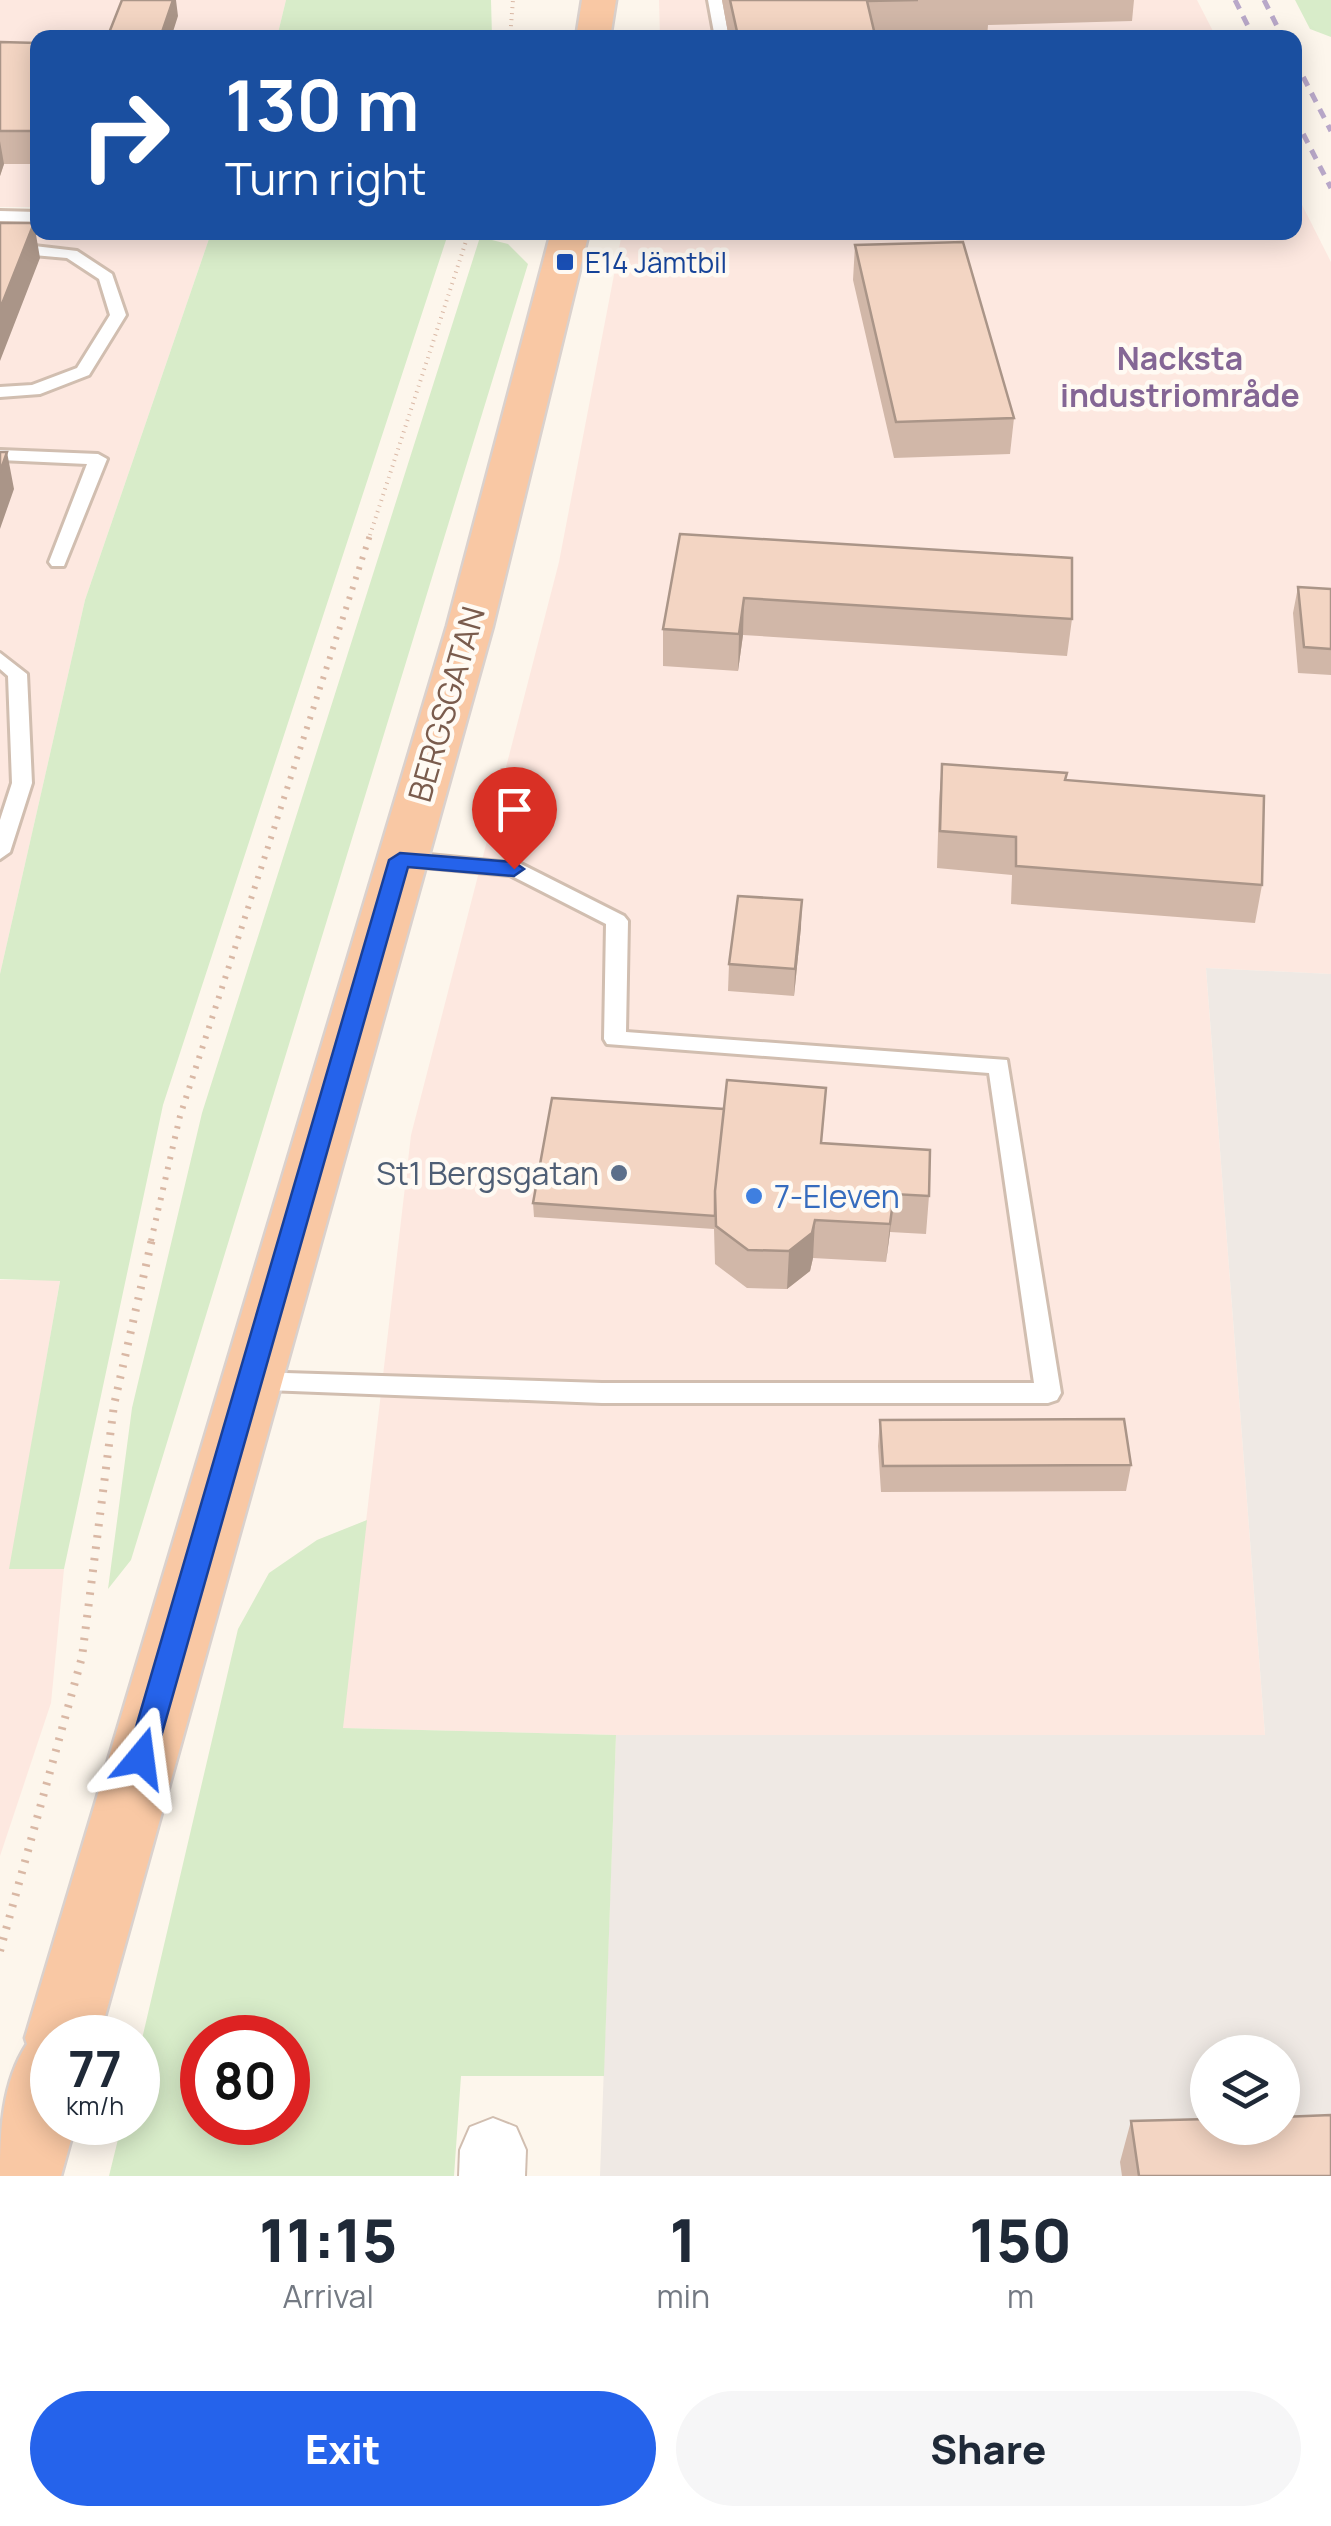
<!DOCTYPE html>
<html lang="en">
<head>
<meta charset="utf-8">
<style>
	body { margin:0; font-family:Manrope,sans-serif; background:#f6f6f7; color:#1f2937; height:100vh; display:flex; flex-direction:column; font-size:38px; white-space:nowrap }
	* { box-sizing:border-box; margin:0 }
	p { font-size:32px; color:#747a83 }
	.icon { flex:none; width:55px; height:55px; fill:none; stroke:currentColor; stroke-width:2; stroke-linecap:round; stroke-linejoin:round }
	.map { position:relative; height:2176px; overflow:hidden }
	.sheet { display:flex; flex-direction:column; background:#fff; flex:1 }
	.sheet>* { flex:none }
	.hud { position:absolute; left:30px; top:30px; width:1272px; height:210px; border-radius:20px; box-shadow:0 5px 25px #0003; background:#1a4fa0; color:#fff; overflow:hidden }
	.fabs { position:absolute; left:1190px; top:2035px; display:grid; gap:20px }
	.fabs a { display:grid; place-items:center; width:110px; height:110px; border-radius:50%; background:#fff; box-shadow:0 5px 25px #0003; font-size:50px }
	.speed { position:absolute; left:30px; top:2015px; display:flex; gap:20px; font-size:50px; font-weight:700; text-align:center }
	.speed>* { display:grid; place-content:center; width:130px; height:130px; border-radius:50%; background:#fff; box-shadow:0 5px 25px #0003; line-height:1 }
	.speed small { font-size:25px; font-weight:400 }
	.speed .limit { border:15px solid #d22; background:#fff; color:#111 }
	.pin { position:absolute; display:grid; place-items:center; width:85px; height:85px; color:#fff; margin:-102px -42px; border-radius:50% 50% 50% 0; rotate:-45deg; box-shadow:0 0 10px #0007 }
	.pin .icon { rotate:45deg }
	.me { position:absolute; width:110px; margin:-55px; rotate:16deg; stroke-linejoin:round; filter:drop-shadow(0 0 8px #0008) }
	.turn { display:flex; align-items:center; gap:35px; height:210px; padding:0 30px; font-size:45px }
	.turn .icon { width:130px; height:130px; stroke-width:2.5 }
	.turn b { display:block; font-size:70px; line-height:85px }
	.eta { display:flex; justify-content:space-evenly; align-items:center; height:170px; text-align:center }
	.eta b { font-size:60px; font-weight:800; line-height:70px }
	.primary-button { display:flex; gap:20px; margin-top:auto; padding:20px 30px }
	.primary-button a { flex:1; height:115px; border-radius:60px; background:#2563eb; color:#fff; font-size:40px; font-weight:800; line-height:115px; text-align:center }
	.primary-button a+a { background:#f6f6f7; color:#1f2937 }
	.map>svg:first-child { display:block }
	.commercial { fill:#fde8e0 }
	.industrial { fill:#efe9e4; fill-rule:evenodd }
	.green { fill:#d8ecc9; fill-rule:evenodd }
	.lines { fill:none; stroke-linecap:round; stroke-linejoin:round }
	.service-casing { stroke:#d1beb0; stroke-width:6 }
	.minor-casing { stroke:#d1beb0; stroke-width:4 }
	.trunk-casing { stroke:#dad1cd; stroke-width:5 }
	.path-far2 { stroke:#d9b8a5; stroke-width:4; stroke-dasharray:1 5; stroke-linecap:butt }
	.path-far1 { stroke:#d9b8a5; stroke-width:6; stroke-dasharray:2.5 8; stroke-linecap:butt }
	.path { stroke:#d9b8a5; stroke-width:8; stroke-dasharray:2.5 9; stroke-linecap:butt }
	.service { fill:#fff; fill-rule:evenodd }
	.minor { fill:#fff; fill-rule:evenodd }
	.trunk { fill:#f9c8a4; fill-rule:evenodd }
	.rail { stroke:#b9a8c9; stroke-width:5; stroke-dasharray:10 8; stroke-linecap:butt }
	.wall { fill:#d1b7a8 }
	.shaded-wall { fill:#aa9588 }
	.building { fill:#f3d5c3; stroke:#aa9588; stroke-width:2.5 }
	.route { fill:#2563eb; stroke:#184099; stroke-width:2.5 }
	.transit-dot { fill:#1a4fb4; stroke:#fffaf3; stroke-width:4 }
	.service-dot { fill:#5c6f8a; stroke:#fffaf3; stroke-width:4 }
	.shop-dot { fill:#3f7fe0; stroke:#fffaf3; stroke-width:4 }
	.labels { text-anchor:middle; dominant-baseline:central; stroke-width:9; stroke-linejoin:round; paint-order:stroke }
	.far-transit-label { font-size:28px; fill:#164399; stroke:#fffaf3; text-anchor:start }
	.far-quarter-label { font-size:32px; font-weight:bold; fill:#846695; stroke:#fffaf3 }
	.street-label { font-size:32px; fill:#7a5c4d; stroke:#fffaf3 }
	.service-label { font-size:32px; fill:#4e5e75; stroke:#fffaf3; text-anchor:end }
	.shop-label { font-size:32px; fill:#366cbe; stroke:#fffaf3; text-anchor:start }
</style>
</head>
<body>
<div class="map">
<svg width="1331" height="2176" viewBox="0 0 1331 2176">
	<rect width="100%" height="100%" fill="#fdf6ec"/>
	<path class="commercial" d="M0 0H286L277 37 38 38 37 207H0Z
		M659 0H1197L1216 37H660Z
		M1295 191 1331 262V974L1206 968 1265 1735H616L342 1728 411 1135 559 562 622 233 1295 232Z
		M0 226 37 227 38 232 211 233 85 600 0 974Z
		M0 1280H60L10 1569H64L51 1703 0 1856Z"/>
	<path class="industrial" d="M1206 968 1331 974V2176H600L616 1735H1265ZM1208 2052H1282V2128H1208Z"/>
	<path class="green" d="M286 0H491L492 37H277Z
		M1295 0H1331V37L1310 29Z
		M211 233 447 237 163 1105 64 1569H9L60 1281 0 1279V974L85 600Z
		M480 237 508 244 528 264 131 1560 108 1589 132 1408 202 1113Z
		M367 1520 343 1728 616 1735 604 2076H461L454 2176H109L122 2123 138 2122V2056L238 1629 269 1573 317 1540ZM202 2038H288V2122H202Z"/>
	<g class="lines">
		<g class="service-casing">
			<path id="service" d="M708 0H722L729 38H715Z
				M0 211 38 212V222L0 221Z
				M0 242 77 251 112 274 126 315 89 375 40 394 0 397V387L32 385 77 368 110 315 99 279 67 258 0 252Z
				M0 450 98 454 107 459 64 566H52L49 562 87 464 0 460Z
				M0 653 27 674 32 783 10 852 0 859V820L12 783 8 676 0 669Z
				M399 852 521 864 624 916 628 921 626 1032 1007 1060 1061 1393 1057 1400 1048 1403H602L243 1389 240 1382 243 1375 252 1372 602 1383H1034L989 1073 607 1044 604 1039 606 924 510 875 392 864 389 859Z"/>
		</g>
		<g class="minor-casing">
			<path id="minor" d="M493 2118 516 2127 526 2150 525 2176H459L460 2150 470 2127Z"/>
		</g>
		<g class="trunk-casing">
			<path id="trunk" d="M582 0H616L610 38H576Z
				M551 232H589L493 626 99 2038H52V2122H76L61 2176H0C0 2131 2 2082 27 2044L25 2038 447 626Z"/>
		</g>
		<path class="path-far2" d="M510 38 513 0
			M370 535 469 232"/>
		<path class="path-far1" d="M151 1241 180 1116 371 532"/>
		<path class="path" d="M0 1951 82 1657 114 1405 152 1239"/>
		<use href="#service" class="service"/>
		<use href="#minor" class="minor"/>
		<use href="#trunk" class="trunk"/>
		<path class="rail" d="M1235 0 1254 38
			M1264 0 1283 38
			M1295 61 1331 131
			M1295 118 1331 188"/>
	</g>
	<path class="wall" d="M722 0H1134L1132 21 988 25 987 38H729Z
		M0 42 38 43V164H4L0 176Z
		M855 245 1014 418 1010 454 894 458 853 280Z
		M680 534 1072 619 1067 656 743 635 738 671 663 666V629Z
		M1298 587 1331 589V675L1298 673 1293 613Z
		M942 764 1067 773 1066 780 1262 885 1255 923 1011 904 1012 875 937 868 939 801Z
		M801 927 794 996 728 991 729 964Z
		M822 1143 929 1196 926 1234 890 1232 886 1262 813 1258 810 1271 787 1289 747 1288 715 1264 714 1229 534 1217 533 1203Z
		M880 1420 1131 1465 1126 1491 881 1492 878 1446Z
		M1131 2121 1331 2176H1122L1120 2162Z"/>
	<path class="shaded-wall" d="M173 0H176L178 16 171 38H160Z
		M0 141 4 164 0 176Z
		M34 223 40 258 0 361V309Z
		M7 452 14 489 0 529V472Z
		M744 598 743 635 738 671 739 634Z
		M802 900 801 927 794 996 795 969Z
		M894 1194 890 1232 886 1262 890 1224Z
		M815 1220 813 1258 810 1271 787 1289 789 1251Z"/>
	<path class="building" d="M122 0H173L160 38H107Z
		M730 0H918L867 1 875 35H881L882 38 738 36Z
		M0 42 38 43V131H0Z
		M0 223H34L0 309Z
		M963 242 1014 418 896 422 855 245Z
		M0 452H7L0 472Z
		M680 534 1072 558V619L744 598 739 634 663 629Z
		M1298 587 1331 589V649L1304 647Z
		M942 764 1067 773 1065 780 1264 796 1262 885 1016 866V837L940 831Z
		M738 896 802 900 795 969 729 964Z
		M727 1080 826 1088 821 1143 930 1150 929 1196 894 1194 890 1224 815 1220 812 1233 789 1251 748 1250 716 1226 715 1191Z
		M552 1098 724 1109 715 1191V1216L533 1203Z
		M1124 1419 1131 1465 883 1466 880 1420Z
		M1331 2115V2176H1139L1131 2121 1208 2119V2128H1282V2117Z"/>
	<path class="route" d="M400 853 514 862 524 869 514 876 408 867 155 1758 151 1767 141 1770 131 1767 127 1758 389 860Z"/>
	<rect class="transit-dot" x="555" y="252" width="20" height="20" rx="5"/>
	<circle class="service-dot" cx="619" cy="1173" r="10"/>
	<circle class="shop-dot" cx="754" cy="1196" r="10"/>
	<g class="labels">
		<g class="far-transit-label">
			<text x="585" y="262">E14 Jämtbil</text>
		</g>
		<g class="far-quarter-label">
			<text x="1180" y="358">Nacksta<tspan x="1180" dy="37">industriområde</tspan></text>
		</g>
		<g class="street-label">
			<text transform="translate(446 704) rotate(-74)">BERGSGATAN</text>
		</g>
		<g class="service-label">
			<text x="599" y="1173">St1 Bergsgatan</text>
		</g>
		<g class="shop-label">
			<text x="774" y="1196">7-Eleven</text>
		</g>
	</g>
</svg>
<div class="fabs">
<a><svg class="icon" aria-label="layers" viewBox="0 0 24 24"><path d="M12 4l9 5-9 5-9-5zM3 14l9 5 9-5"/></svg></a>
</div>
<div class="speed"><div>77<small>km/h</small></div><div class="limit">80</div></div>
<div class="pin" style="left:514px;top:869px;background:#d93025"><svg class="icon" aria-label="arrive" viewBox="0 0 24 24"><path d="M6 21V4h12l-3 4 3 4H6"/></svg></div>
<svg class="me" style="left:141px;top:1758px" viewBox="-20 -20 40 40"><path d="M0-17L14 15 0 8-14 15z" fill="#2563eb" stroke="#fff" stroke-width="4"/></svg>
<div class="hud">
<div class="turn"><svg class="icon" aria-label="right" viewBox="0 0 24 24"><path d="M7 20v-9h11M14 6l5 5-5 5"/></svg><div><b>130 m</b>Turn right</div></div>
</div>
</div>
<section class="sheet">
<div class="eta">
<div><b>11:15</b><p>Arrival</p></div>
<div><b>1</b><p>min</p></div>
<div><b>150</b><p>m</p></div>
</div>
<div class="primary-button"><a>Exit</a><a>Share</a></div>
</section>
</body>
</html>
